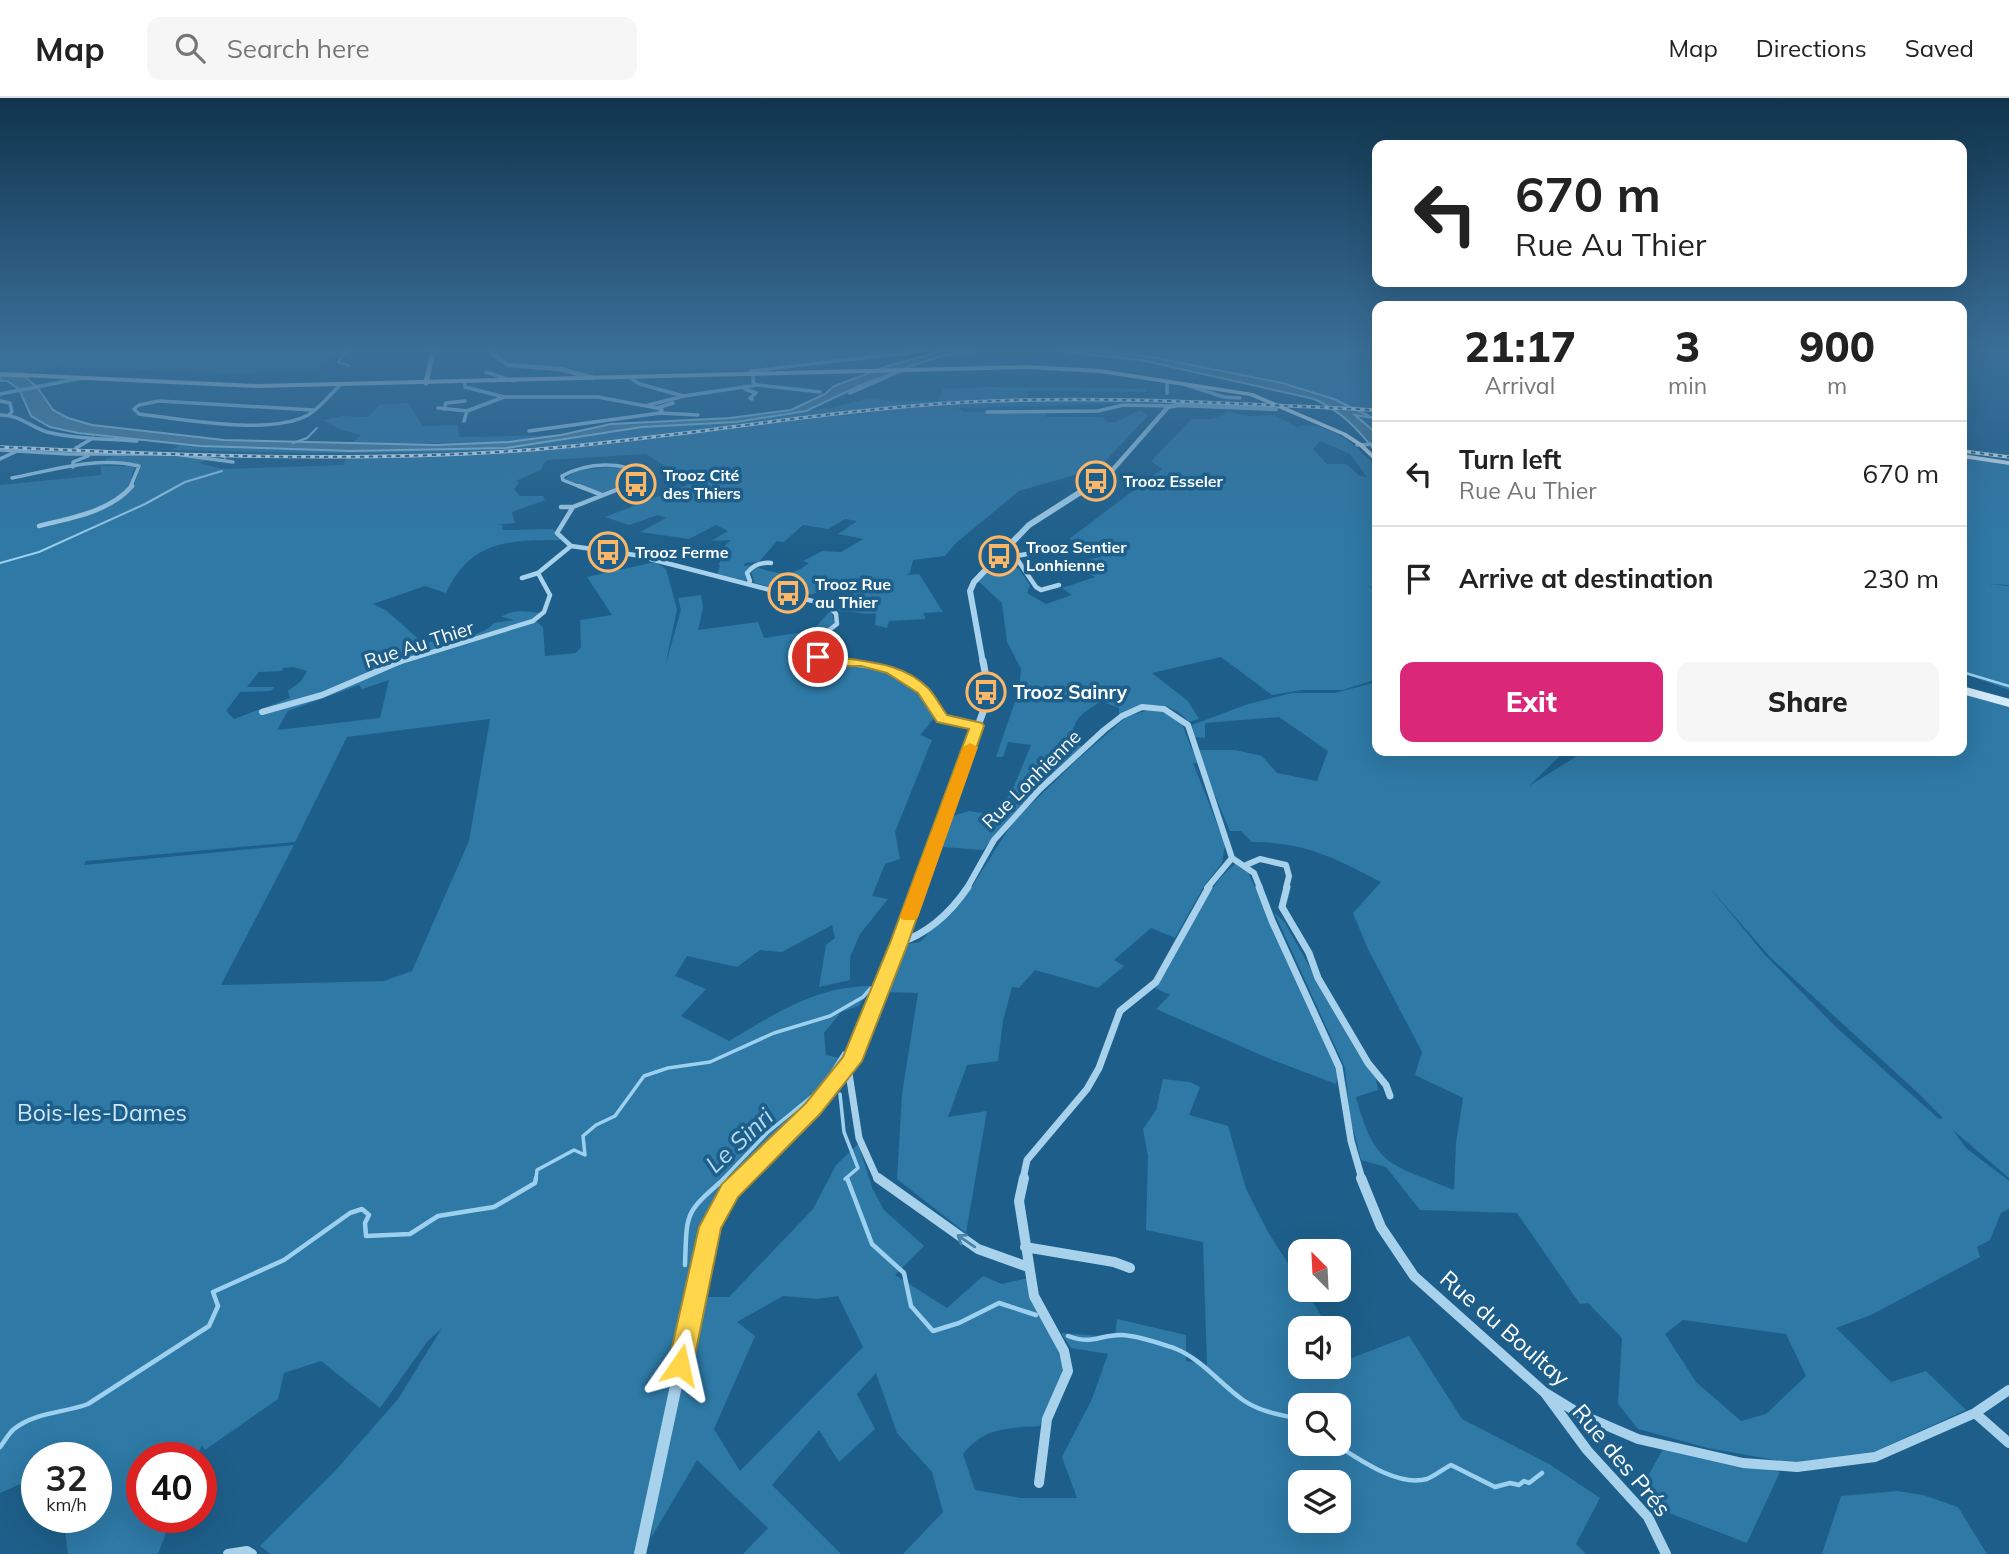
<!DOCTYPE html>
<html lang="en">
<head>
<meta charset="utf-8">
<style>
	body { margin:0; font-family:Mulish,sans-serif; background:#f6f6f6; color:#222; height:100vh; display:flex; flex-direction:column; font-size:26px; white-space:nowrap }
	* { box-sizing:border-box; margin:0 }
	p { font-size:23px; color:#767676 }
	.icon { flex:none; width:38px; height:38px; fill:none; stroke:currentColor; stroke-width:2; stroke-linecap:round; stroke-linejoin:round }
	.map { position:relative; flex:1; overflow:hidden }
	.drawer { position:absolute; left:1372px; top:203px; width:595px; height:455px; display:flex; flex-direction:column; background:#fff; border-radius:14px; box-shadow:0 7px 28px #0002 }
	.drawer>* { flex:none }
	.hud { position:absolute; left:1372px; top:42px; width:595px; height:147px; border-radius:14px; box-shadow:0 7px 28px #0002; background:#fff; color:#222; overflow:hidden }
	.needle { width:46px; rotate:336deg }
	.controls { position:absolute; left:1288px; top:1141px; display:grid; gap:14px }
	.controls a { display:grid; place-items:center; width:63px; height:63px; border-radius:14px; background:#fff; box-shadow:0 7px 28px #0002; font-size:35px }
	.speed { position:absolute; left:21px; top:1344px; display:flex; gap:14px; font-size:35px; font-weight:700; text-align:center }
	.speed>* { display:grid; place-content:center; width:91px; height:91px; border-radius:50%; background:#fff; box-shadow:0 7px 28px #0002; line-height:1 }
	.speed small { font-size:18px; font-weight:400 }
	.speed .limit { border:10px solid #d22; background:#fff; color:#111 }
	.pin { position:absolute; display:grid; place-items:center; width:60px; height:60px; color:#fff; margin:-30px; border:4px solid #fff; border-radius:50%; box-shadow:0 2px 7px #0007 }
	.me { position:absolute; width:77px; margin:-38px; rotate:11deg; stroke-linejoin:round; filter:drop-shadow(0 0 5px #0008) }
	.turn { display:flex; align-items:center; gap:24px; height:147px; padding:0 28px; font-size:32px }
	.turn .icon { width:91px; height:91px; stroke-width:2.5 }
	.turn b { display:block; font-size:49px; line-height:60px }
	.eta { display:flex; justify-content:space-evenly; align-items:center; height:119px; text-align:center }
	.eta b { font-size:42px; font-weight:800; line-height:49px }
	.primary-button { display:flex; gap:14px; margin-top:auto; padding:14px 28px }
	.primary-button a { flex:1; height:80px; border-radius:14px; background:#db2777; color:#fff; font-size:28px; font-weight:800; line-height:80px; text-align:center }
	.primary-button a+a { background:#f6f6f6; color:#222 }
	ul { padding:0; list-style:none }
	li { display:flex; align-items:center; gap:21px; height:105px; padding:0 28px; border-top:2px solid #e0e0e0 }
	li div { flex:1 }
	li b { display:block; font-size:26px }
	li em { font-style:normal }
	header { display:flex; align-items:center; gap:42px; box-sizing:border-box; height:98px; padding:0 35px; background:#fff; border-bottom:2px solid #e0e0e0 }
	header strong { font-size:33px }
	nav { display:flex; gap:38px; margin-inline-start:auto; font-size:24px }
	.search { width:490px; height:63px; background:#f6f6f6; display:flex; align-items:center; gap:18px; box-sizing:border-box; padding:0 24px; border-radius:14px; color:#767676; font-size:26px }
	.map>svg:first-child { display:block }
	.green { fill:#2e79a6; fill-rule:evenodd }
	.water { fill:#52829e; stroke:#9cd0ee; stroke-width:2 }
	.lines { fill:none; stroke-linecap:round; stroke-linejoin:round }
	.stream-far3 { stroke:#9cd0ee; stroke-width:2 }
	.stream-far2 { stroke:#9cd0ee; stroke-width:2.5 }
	.stream-far1 { stroke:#9cd0ee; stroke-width:3.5 }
	.stream { stroke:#9cd0ee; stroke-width:4.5 }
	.minor-far4 { stroke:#a8d2ec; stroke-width:3.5 }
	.minor-far3 { stroke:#a8d2ec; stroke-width:4.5 }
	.minor-far2 { stroke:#a8d2ec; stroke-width:6 }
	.minor-far1 { stroke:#a8d2ec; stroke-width:7 }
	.minor { stroke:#a8d2ec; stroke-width:10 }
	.tertiary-far4 { stroke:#a8d2ec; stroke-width:4.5 }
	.tertiary-far3 { stroke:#a8d2ec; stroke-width:6 }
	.tertiary-far2 { stroke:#a8d2ec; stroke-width:7 }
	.tertiary-far1 { stroke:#a8d2ec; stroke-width:10 }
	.tertiary { stroke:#a8d2ec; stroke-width:12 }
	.secondary-far1 { stroke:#d4eaf9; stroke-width:5 }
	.secondary { stroke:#d4eaf9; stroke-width:8 }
	.primary { fill:#eef7ff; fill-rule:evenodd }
	.rail-casing { stroke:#fff; stroke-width:3.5 }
	.rail { stroke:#1d5f8a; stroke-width:2; stroke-dasharray:4.5; stroke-linecap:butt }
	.oneway { stroke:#4782a7 }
	.route { fill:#ffd54a; stroke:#a68a30; stroke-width:2 }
	.slow { fill:#f59e0b }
	.labels { text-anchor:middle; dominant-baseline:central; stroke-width:7; stroke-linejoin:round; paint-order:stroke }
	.far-poi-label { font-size:16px; font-weight:bold; fill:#fff; stroke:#1d5f8a; text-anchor:start }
	.street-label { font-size:19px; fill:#fff; stroke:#1d5f8a }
	.poi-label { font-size:19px; font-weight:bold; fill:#fff; stroke:#1d5f8a; text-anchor:start }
	.near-park-label { font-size:23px; fill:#cde8f9; stroke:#1d5f8a }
	.near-street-label { font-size:23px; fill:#fff; stroke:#1d5f8a }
	.near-water-label { font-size:24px; font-style:italic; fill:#b4dcf3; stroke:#1d5f8a }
</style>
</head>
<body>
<header>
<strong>Map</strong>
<div class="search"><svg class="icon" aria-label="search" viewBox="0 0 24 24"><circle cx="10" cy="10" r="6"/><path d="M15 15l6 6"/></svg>Search here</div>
<nav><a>Map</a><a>Directions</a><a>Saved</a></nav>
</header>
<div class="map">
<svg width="2009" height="1456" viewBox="0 0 2009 1456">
	<rect width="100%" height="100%" fill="#1d5f8a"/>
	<path class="green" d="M0 253H348L342 259H331C327 262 322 268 318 270 296 280 270 267 249 276L59 269 26 275H0Z
		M496 253H920L735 272 598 273 590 277 561 270 564 268C542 265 508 276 496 253Z
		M1101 253H1377V334L1355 318 1371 320 1356 312H1377L1376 310 1351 309 1282 285 1152 259Z
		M988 289 1146 291V294L1029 293 1027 300C871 302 718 334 563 347 432 359 302 355 171 352L182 346 351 353 506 350 642 329 736 324 834 309 870 300 891 303H938L943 291Z
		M1040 302 1168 305 958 310 964 314H1046V319H1103L1106 324H1116L1140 312 1148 317 1099 370 1019 393 956 445 945 458 913 462 910 475 906 477 919 476 943 514 923 515 926 521 889 523 887 530 875 527 876 515C863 518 854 512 841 514L838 511 861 506 855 497 844 498 857 491C825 477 828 497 804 497 789 497 770 489 755 485L751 474 756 469C777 476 791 480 809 465L803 463 822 453 841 454 863 441 838 436 857 423 845 421 828 431 803 427 784 444 777 443 759 464 745 465 744 468 752 467 746 473 748 482 742 483 717 476 720 468 718 466 724 459 716 456 731 442 711 443 728 433 716 427 689 441 640 434 672 417 666 420 658 417 629 427 605 419 698 383 679 377 646 356 548 362 543 366 542 371 516 383 519 385 514 391 520 398H543L545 402 512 414 515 425 494 427H503L502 432 553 431 562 442C509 442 471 442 446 495L425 488 373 506 387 513 423 545C443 541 481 541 494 525L514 522 501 519C513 511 526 513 541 515L536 523 543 529 545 558 576 555 581 549 580 522 612 517 587 479 655 464 666 471 677 511 665 569 681 512 678 500 701 497 703 510 698 532 758 524 764 540 812 533 831 512 835 527 810 544 808 554C827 569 844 563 866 567 882 570 914 587 925 598 930 602 930 608 930 614L936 618 920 637 932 642 895 734 900 761 885 766 872 798 888 801 860 836 850 859V882L819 889 826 847 835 840 832 827 782 854 760 852 737 869 687 858 675 878 706 891 681 918 729 943C774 916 817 888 871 888L859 908 841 914 824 935 826 957 852 963 730 1092 710 1129 695 1169 645 1426 635 1456H270L260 1448 335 1373 398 1301 442 1230 427 1244 380 1310 321 1263 284 1275 278 1301 205 1352 202 1347 196 1360H142V1419H172L158 1456H68L63 1419H96V1360H37V1379L0 1395V387L101 377V368H135L131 379 134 386 142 367 105 365 106 361 123 354 191 355 187 360H211L199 365 222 371 344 367 346 360 521 353 671 338 864 312ZM293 569 307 573 301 583 288 593 290 600 234 621 226 613 240 594 271 593 274 589H247L259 574 282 573 283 570ZM389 582 380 620 277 632 288 613 359 587 362 591ZM490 621 469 743 412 873 384 883 221 887 294 747 84 767 86 763 295 744 347 639Z
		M408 305 423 328 458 327 459 339 562 337 509 344 351 346 361 337 340 331 323 322 342 318 368 319 380 306Z
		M1229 314 1248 318 1274 317 1297 329C1328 321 1356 348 1377 369V491L1366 487 1377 493V581L1343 592H1302L1272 597 1221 559 1152 575 1188 603 1199 621 1189 624C1169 601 1144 604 1119 618V610L1101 603C1085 614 1073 619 1072 640L1082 649 1036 691 983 752 943 749 953 718 969 713 997 717 1015 686 1031 647 1008 644 1003 659H996L1019 592 1021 571 1007 544 1002 505 978 483 998 463 1002 472 1018 470 1030 487 1027 495 1046 506 1072 497 1062 490 1095 479 1086 474 1079 475 1065 466 1101 459 1094 456 1103 451 1069 441 1162 371 1151 363 1192 321H1212ZM1320 343 1350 356 1367 379 1360 378 1346 366H1327L1313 351Z
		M1962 360 2009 367V487L1987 486 2009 488V592L1962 575Z
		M616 369 632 371 643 379 601 395 565 381 577 372Z
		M1377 584V653H1565L1529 688 1585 653H1962V595L2009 609V1080L1953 1032 1966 1050 2009 1083V1111L2001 1115 1990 1142 1977 1149 1980 1159 1871 1217 1836 1230 1891 1284 1926 1273 1966 1312 1872 1355 1796 1366 1708 1350 1638 1331 1618 1306 1622 1240 1588 1205 1580 1206 1517 1115 1420 1112 1386 1069 1361 1062 1350 1019 1345 970 1274 814 1285 825 1356 952 1376 980 1378 992 1356 999C1375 1070 1391 1066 1454 1092L1456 1045 1463 1000 1415 977 1422 954 1367 849 1353 815 1381 784C1335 760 1305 744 1252 744L1241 733H1230L1201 665H1193L1225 746 1222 765 1204 788 1175 840 1151 830 1114 862 1124 868 1098 890 1035 872 1019 890 1012 889 1003 923 998 963 967 967 948 1019 987 1013 966 1135 897 1081 902 996 918 895 884 894 902 847 920 844 969 793 1013 724 1077 662 1126 619 1152 611 1170 614 1180 621 1192 652H1235L1262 658 1277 675 1317 683 1328 653 1279 619 1205 625V640L1195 639 1192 627 1248 606 1292 595H1335ZM1709 789 1770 859 1918 995 1943 1020 1939 1021 1838 931 1765 857ZM1683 1222 1786 1236 1806 1278 1766 1316 1741 1323 1696 1284 1665 1236Z
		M1236 765 1251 773 1249 776 1338 976 1336 986 1270 961 1156 911 1170 897 1155 890C1184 850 1197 797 1236 765Z
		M1163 981 1190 984 1200 989 1189 1017 1228 1028 1246 1091 1268 1134 1300 1184V1192H1305L1329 1230H1300V1269H1339V1245L1349 1261 1409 1238 1462 1321 1549 1366 1600 1400 1576 1446 1586 1456H903L943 1414 932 1374 897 1335 876 1275 857 1296 875 1331 839 1364 819 1332 772 1387 841 1456H743L768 1430 697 1362 651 1440 659 1386 702 1199H729L813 1111 836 1067 858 1046 873 1092 884 1112 924 1148 895 1177 947 1210 983 1178 1002 1186 1028 1180C1035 1198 1063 1256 1062 1272 1062 1285 1046 1316 1040 1328 1009 1330 984 1329 963 1356L975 1392 1021 1400H1077L1062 1359 1092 1301 1108 1256 1071 1250 1061 1235 1115 1239 1117 1221 1186 1237V1263L1207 1267 1203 1144 1146 1132 1148 1058 1143 1031 1156 1012ZM783 1198 817 1201 838 1198 863 1249 740 1373 714 1331 755 1238 737 1224ZM1300 1307H1339V1346H1300ZM1300 1384H1339V1423H1300Z
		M1663 1351 1780 1374 1747 1445 1651 1408 1638 1396Z
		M1897 1393 1923 1397 1958 1409 1987 1456H1822L1841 1398Z"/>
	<path class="water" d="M943 253H977L945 257 902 271 859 288 806 313 736 324 642 329 506 350 351 353 200 348 78 335 50 329 31 318 19 291 7 283H0V278L25 279 37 289 53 312 68 320 92 327 224 342 436 347 509 344 561 337 611 326 730 320 791 312 825 296 834 288 888 268Z
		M1057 253H1101L1152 259 1282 285 1334 301 1373 320 1355 317 1377 336V355C1359 333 1341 312 1314 301L1141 262Z"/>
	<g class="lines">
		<path class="stream-far3" d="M347 253 338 264 350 268
			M293 345 307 340 317 330
			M222 357 225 360
			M0 465 39 454 145 406 185 384 222 373"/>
		<path class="stream-far2" d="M1962 574 2009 588"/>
		<path class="stream-far1" d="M840 996 844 1034 858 1070 845 1081
			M536 1081 537 1072 574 1052 585 1057 583 1038 596 1027 615 1018 644 978 668 970 710 964 774 935 830 918 863 899 871 890
			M723 1081 767 1035 822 990 844 955"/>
		<path class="stream" d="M847 1080 872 1146 904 1175 911 1208 933 1233 959 1225 999 1205 1036 1217
			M685 1167C687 1113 684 1116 725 1080
			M1068 1238C1093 1247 1098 1237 1121 1237 1137 1237 1158 1245 1174 1250 1202 1261 1220 1286 1243 1302 1260 1314 1281 1317 1300 1321
			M1335 1346C1359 1361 1397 1389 1427 1381 1435 1378 1443 1371 1451 1367L1495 1389 1510 1385 1519 1387 1524 1383 1529 1385 1542 1375
			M0 1349C4 1344 9 1335 14 1331 35 1314 64 1315 88 1306L209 1228 218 1208 213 1194 284 1162 350 1115 362 1111 369 1117 365 1125 366 1138 410 1136 438 1118 494 1109 535 1085 536 1080"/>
		<path class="minor-far4" d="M486 274 514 283
			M749 276 751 273 923 253
			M753 276V285L757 287 820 294
			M630 280 640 286 683 298
			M465 284V289L504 299H598L657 310 662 312 660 315
			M1167 284V295
			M1183 286 1224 299 1240 300
			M745 291 756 295 750 300 752 301
			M850 295 903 272
			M0 296 82 280
			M0 303 10 305 12 314 9 317
			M649 307 684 298 757 287
			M438 310 467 313
			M657 310 673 305
			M444 311 446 305 465 303
			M313 312 159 303 139 307 134 311 139 316C182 321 269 338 308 317 320 310 330 297 340 287
			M987 314 1098 313 1123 307 1172 308
			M0 317C18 316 31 329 47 334 77 341 107 341 137 343
			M464 323 467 313 504 299
			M529 333 660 315 698 317
			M1357 347 1377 346
			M76 350 93 340
			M0 352 67 356H174L233 364
			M0 361 15 354
			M73 369V364L88 358
			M12 380C53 372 97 358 139 368L130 390
			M583 390 563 382 562 378C586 365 624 361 647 380L622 390"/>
		<path class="minor-far3" d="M579 388 602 397
			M626 388 573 409 557 435 571 448 635 457 828 507 836 516 837 526 815 543 812 552 829 562 843 565
			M561 409H573
			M39 428C70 420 110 414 132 388
			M1015 458 1036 489 1041 492 1059 487
			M997 461 1058 451
			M522 480 538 475 571 448
			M748 486 750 483 747 475C753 467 761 464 771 465
			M397 565 533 523 544 514 550 497 539 477"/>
		<path class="minor-far2" d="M833 563 881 569 900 577 924 593 942 621 977 628
			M262 614 322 597 401 563
			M1232 760 1254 775 1260 790
			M1246 767 1260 761 1286 767 1289 778 1286 790
			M967 790 994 742 1040 691 1104 632 1122 618 1142 609 1164 611 1188 627 1232 760
			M1207 790 1232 760"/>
		<path class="minor-far1" d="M1259 789 1272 823 1339 969 1351 1043 1362 1081
			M1287 789 1282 809 1309 855 1318 880 1368 965 1386 987 1390 998
			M899 845C929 835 951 814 968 789
			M848 969 859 1040 876 1078 881 1081
			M1023 1081 1027 1062 1087 991 1099 970 1120 913 1156 884 1209 789"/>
		<path class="minor" d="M878 1080 978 1151 1028 1169
			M1024 1080 1019 1103 1034 1198 1064 1253 1068 1273 1047 1321 1039 1385
			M1361 1080 1381 1129 1414 1178 1544 1294 1580 1316 1638 1341 1743 1365 1797 1369 1875 1359 1975 1315 2009 1292
			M1025 1149 1114 1164 1130 1170
			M1545 1295 1587 1352 1648 1419 1666 1456
			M1975 1315 2009 1345
			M228 1456 247 1453 252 1456"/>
		<path class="tertiary-far4" d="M493 253 492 255 508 267 560 271 593 280
			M1087 390 1109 376 1168 309 1178 307 1276 311"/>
		<path class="tertiary-far3" d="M983 565 970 493 974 484 1029 427 1090 388"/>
		<path class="tertiary-far2" d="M919 790 987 603 989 595 983 563"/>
		<path class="tertiary-far1" d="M741 1081 813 1011 852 963 920 789"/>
		<path class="tertiary" d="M640 1456 710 1129 730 1092 743 1080"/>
		<path class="secondary-far1" d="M426 285 433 253"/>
		<path class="secondary" d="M1962 592 2009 605"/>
		<path class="primary" d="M1028 267 1100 271 1253 295 1346 335 1363 346 1377 360V365L1359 348 1342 337 1250 298 1100 275 1028 271 257 290 0 278V274L257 286Z
			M1962 356 2009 363V367L1962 360Z"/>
		<g class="rail-casing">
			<path id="rail" d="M0 349C175 357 351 365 527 352 674 341 820 312 968 304 1104 297 1241 306 1377 312
				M1962 353 2009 359"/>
		</g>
		<use href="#rail" class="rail"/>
	</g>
	<defs><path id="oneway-shaft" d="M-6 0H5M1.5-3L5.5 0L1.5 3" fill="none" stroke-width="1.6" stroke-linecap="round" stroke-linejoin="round" transform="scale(1.75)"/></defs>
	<use class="oneway" href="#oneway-shaft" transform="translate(966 1143) rotate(-146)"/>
	<linearGradient id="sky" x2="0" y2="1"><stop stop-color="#10344c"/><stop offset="0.55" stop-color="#3a6f98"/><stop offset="1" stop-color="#3a6f98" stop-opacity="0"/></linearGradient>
	<rect width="2009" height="457" fill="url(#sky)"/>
	<path class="route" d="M818 555C855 565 898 560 928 590 935 597 941 609 947 617L982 625 984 628 908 845 862 963 820 1016 738 1099 721 1130 693 1267 689 1275 680 1278 671 1275 668 1267 699 1129 722 1086 806 1005 843 959 890 845 969 631 937 624 918 595 887 575 861 568H831L813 561V556Z"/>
	<path class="slow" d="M970 645 978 649 918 819 915 822H903L900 819 963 649Z"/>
	<defs>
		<g id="bus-ring" transform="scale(2.0125)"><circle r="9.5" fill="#1d5f8a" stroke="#fbb767" stroke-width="1.5"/><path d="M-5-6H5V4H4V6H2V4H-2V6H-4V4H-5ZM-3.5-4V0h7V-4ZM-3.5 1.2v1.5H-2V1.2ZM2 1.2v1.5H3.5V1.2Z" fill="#fbb767"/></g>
	</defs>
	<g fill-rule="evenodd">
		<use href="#bus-ring" x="1096" y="383"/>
		<use href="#bus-ring" x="636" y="386"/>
		<use href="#bus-ring" x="608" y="454"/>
		<use href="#bus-ring" x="999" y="458"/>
		<use href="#bus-ring" x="788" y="495"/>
		<use href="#bus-ring" x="986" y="594"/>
	</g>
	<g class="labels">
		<g class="far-poi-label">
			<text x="663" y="377">Trooz Cité<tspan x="663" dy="18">des Thiers</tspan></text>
			<text x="1123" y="383">Trooz Esseler</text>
			<text x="1026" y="449">Trooz Sentier<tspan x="1026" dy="18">Lonhienne</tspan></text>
			<text x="635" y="454">Trooz Ferme</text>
			<text x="815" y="486">Trooz Rue<tspan x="815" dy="18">au Thier</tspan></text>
		</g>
		<g class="street-label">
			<text transform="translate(419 546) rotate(-18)">Rue Au Thier</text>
			<text transform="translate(1031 681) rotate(-45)">Rue Lonhienne</text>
		</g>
		<g class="poi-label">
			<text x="1013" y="594">Trooz Sainry</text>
		</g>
		<g class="near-park-label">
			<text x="102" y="1014">Bois-les-Dames</text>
		</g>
		<g class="near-street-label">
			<text transform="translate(1505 1230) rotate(41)">Rue du Boultay</text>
			<text transform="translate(1622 1362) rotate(50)">Rue des Prés</text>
		</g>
		<g class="near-water-label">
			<text transform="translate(739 1042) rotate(-43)">Le Sinri</text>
		</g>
	</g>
</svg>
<div class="controls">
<a><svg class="needle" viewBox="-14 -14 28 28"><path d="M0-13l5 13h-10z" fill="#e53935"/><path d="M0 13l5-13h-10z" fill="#767676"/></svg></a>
<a><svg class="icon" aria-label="sound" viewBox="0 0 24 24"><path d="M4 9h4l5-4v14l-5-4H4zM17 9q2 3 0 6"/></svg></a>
<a><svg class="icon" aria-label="search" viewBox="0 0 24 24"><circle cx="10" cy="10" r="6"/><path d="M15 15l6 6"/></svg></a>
<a><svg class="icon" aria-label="layers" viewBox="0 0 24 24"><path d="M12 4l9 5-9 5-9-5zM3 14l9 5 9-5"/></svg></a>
</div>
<div class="speed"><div>32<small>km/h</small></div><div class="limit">40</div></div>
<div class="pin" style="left:818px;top:559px;background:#d93025"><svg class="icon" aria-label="arrive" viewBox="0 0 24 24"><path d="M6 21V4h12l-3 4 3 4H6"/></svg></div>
<svg class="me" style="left:680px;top:1267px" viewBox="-20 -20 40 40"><path d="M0-17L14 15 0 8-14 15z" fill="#ffd54a" stroke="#fff" stroke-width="4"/></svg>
<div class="hud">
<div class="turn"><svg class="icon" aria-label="left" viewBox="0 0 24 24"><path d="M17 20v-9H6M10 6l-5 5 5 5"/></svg><div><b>670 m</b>Rue Au Thier</div></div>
</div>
<section class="drawer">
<div class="eta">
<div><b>21:17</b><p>Arrival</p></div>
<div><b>3</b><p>min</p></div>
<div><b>900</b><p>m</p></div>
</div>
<ul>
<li><svg class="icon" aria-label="left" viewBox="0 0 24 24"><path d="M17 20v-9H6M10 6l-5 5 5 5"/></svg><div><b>Turn left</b><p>Rue Au Thier</p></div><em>670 m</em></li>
<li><svg class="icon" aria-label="arrive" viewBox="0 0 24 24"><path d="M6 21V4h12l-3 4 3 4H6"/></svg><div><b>Arrive at destination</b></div><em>230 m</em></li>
</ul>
<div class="primary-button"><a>Exit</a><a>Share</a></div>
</section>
</div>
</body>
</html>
